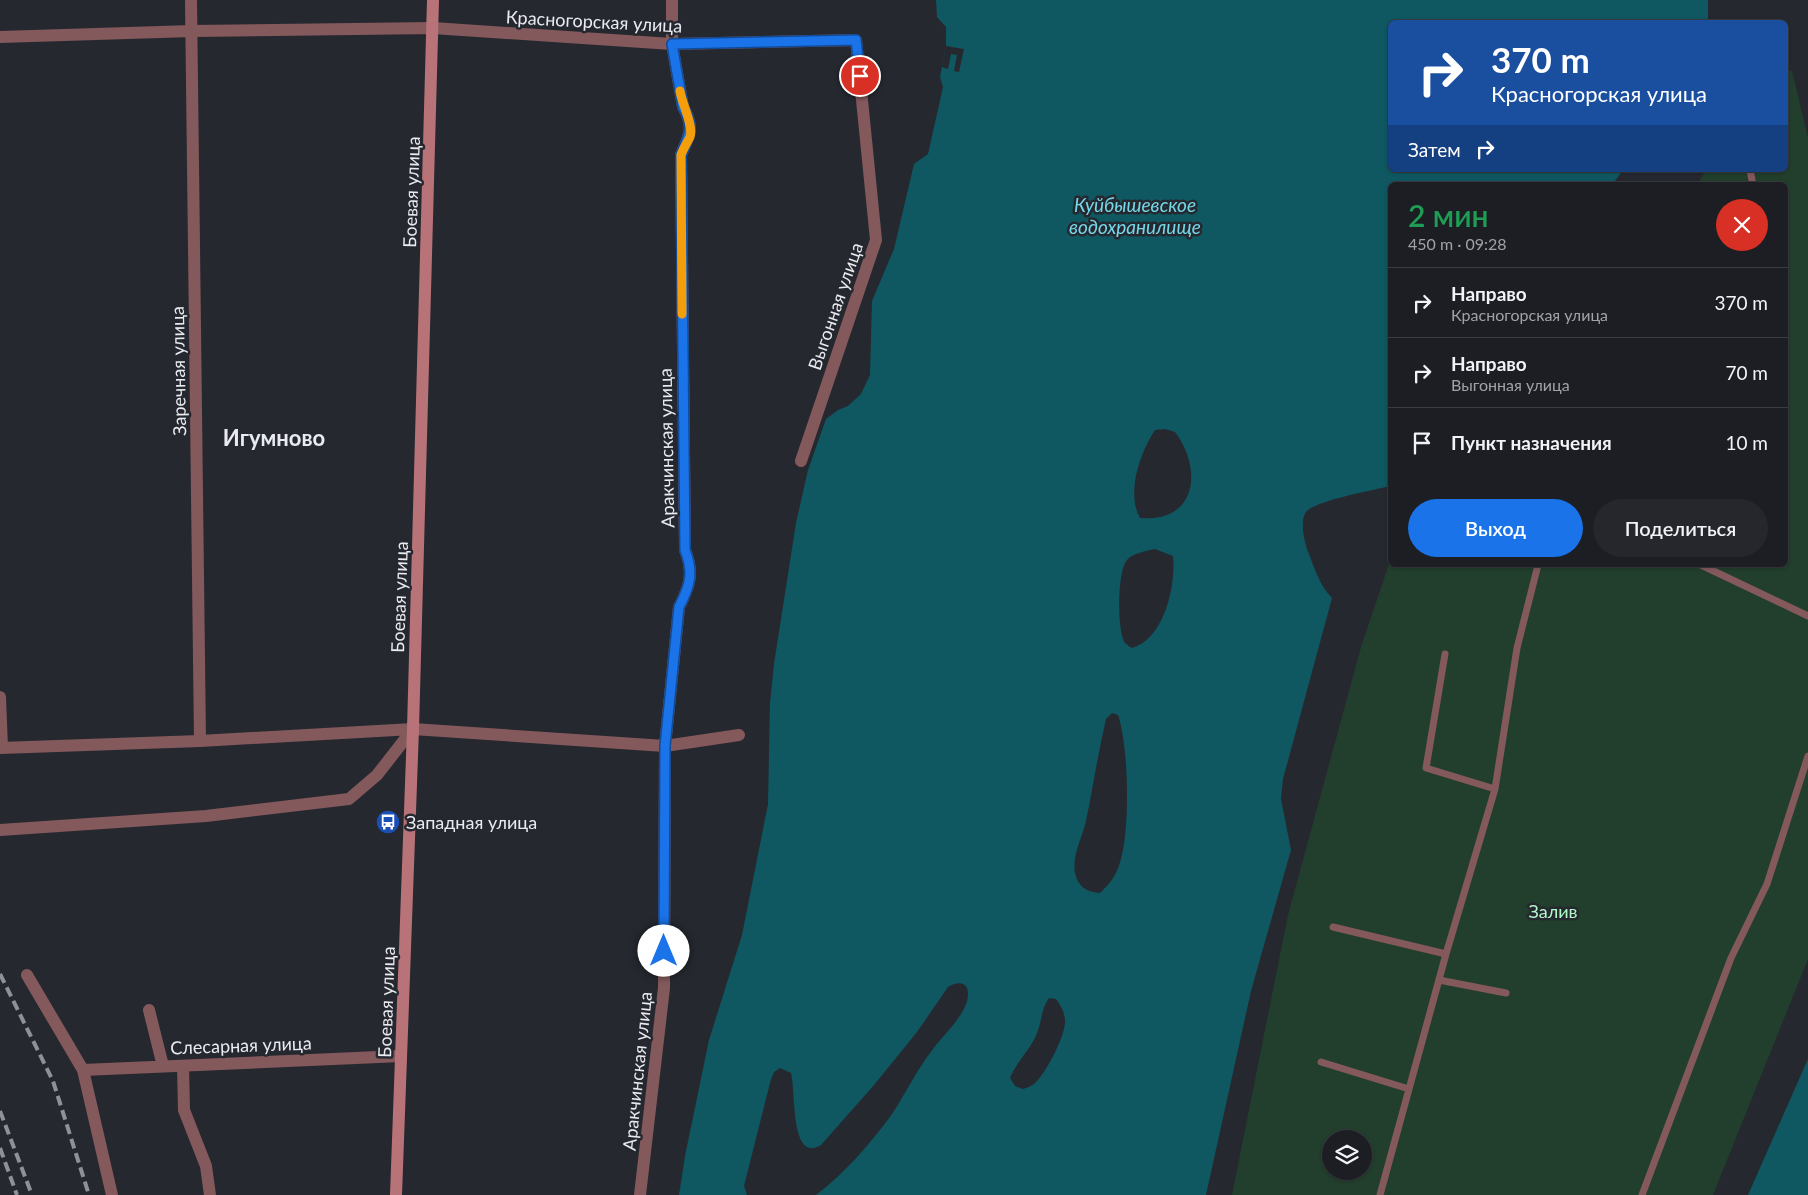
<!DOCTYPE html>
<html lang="ru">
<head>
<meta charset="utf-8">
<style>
	body { margin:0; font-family:Lato,sans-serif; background:#25272c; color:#f1f3f6; height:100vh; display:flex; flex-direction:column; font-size:19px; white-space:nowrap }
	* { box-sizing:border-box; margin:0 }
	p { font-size:16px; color:#a0a2a6 }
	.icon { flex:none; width:28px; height:28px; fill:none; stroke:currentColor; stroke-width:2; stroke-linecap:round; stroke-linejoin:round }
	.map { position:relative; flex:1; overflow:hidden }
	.side { position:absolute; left:1388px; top:182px; width:400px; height:385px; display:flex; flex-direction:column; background:#1c1e24; border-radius:8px; box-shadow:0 1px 4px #0004,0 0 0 1px #3a3c41 }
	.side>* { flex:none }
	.hud { position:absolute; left:1388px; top:20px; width:400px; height:152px; border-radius:8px; box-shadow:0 1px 4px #0004,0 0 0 1px #3a3c41; background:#1a4fa0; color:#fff; overflow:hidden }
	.controls { position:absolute; left:1322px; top:1130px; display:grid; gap:10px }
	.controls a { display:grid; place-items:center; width:50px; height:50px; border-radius:50%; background:#1c1e24; box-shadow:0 1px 4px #0004,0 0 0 1px #3a3c41; font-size:25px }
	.pin { position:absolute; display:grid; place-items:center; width:42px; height:42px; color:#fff; margin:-21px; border:2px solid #fff; border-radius:50%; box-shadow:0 1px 5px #0007 }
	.me { position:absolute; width:55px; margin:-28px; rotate:0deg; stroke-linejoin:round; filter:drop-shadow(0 0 4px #0008) }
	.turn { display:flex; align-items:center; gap:18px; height:105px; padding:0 20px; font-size:22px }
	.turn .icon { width:65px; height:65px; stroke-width:2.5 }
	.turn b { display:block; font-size:35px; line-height:42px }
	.then { display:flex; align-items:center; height:48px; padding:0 20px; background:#0003; gap:10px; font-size:19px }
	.round { display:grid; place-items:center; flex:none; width:52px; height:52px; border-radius:26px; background:#25272c }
	.head { display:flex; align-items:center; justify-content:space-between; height:85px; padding:0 20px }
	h1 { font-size:30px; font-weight:600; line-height:38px; color:#1e9e55 }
	.cta { display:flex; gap:10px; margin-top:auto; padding:10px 20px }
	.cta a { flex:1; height:58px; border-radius:30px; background:#1a73e8; color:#fff; font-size:20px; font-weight:600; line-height:58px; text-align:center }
	.cta a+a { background:#25272c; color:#f1f3f6 }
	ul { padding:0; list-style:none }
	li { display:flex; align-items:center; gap:15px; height:70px; padding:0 20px; border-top:1px solid #3a3c41 }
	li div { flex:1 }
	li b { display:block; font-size:19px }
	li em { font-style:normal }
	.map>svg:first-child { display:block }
	.green { fill:#223e2c; fill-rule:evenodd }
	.water { fill:#0f5861; fill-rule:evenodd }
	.pier { fill:#262830 }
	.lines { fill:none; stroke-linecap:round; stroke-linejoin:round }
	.service { stroke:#84595c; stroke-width:7 }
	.minor { stroke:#84595c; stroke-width:12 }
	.secondary { stroke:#b87379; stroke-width:12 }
	.rail { stroke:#8f9197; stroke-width:4; stroke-dasharray:10 5; stroke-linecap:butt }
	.route-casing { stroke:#114b97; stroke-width:12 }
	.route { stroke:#1a73e8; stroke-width:9 }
	.slow { stroke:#f59e0b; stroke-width:9 }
	.labels { text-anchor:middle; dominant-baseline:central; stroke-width:5; stroke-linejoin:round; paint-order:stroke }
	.street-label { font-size:18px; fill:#eaebf0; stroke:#262830 }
	.poi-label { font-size:18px; fill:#eaebf0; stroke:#262830; text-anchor:start }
	.park-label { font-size:18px; fill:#aff8c8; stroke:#262830 }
	.water-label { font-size:19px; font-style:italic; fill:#73d9e9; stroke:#262830 }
	.district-label { font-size:22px; font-weight:bold; fill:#eaebf0; stroke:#262830 }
</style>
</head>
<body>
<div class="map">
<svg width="1808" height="1195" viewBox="0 0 1808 1195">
	<rect width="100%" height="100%" fill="#262830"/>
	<path class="green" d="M1785 69 1792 71 1808 138V959L1713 1195H1232L1288 915 1361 647 1390 561V565H1785V185H1697L1706 170H1785ZM1331 1139H1364V1171H1331Z"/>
	<path class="water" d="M936 0H1708V22H1390V170H1623L1612 185H1390V486C1374 490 1314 501 1306 512 1299 521 1305 545 1309 554 1315 570 1320 586 1332 598L1283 779 1281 799 1291 850 1251 991 1206 1195H816C845 1173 871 1143 892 1114 906 1093 917 1069 933 1049 944 1034 967 1014 968 995 969 981 957 981 948 987L917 1032 874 1085 821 1145C790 1164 796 1091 791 1073L780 1068 774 1072 771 1079 744 1186 747 1195H679L685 1156 709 1040 742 935 768 804 770 703 774 664 796 523 808 470 826 419 838 410 848 406 861 394 870 375 872 301 894 249 914 164 928 154 943 87 940 77 946 46V27L937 17ZM1165 429 1175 432C1203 469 1197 523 1140 518 1126 493 1140 453 1155 430ZM1155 549 1173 556C1176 586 1164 639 1132 648 1129 646 1127 645 1125 643 1117 632 1117 571 1127 560 1133 553 1146 551 1155 549ZM1112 713 1118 715C1129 745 1131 839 1118 868 1114 879 1108 885 1100 893 1087 892 1078 887 1075 873 1072 854 1082 839 1086 821 1093 787 1098 753 1106 719ZM1049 998 1056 999C1061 1006 1065 1013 1065 1021 1066 1035 1045 1075 1034 1084 1031 1086 1027 1088 1023 1089L1015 1086 1010 1078C1017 1061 1031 1049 1037 1033 1042 1021 1041 1009 1049 998Z
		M1808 1059V1195H1748Z"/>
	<path class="pier" d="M946 46 964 49 959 72 954 71 957 55 951 54 948 69 942 67Z"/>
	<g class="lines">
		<path class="service" d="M1750 170 1753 185
			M1701 565 1808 616
			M1445 654 1426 768 1495 789
			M1333 927 1446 954
			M1439 980 1506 993
			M1321 1062 1409 1089
			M1380 1195 1446 954 1495 789 1517 648 1538 565
			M1642 1195 1731 958 1767 884 1808 756"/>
		<path class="minor" d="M191 0 200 741
			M0 37 192 31 433 28 672 44 856 40 876 240 801 461
			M0 697 2 748
			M0 748 200 741 413 729 665 746 739 735
			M0 830 206 816 349 799 377 775 413 729
			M27 975 83 1070 112 1195
			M149 1010 163 1066
			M183 1066 184 1110 206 1166 210 1195
			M83 1070 401 1056
			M640 1195 664 988 665 746 679 607C690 586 694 573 685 550L681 155C689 136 695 127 683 107L672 44V0"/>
		<path class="secondary" d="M396 1195 413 729 433 0"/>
		<path class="rail" d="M0 974 53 1081 89 1195
			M0 1111 32 1195
			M0 1148 17 1195"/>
	</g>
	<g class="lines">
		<g class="route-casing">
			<path id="route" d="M664 951 665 746 679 607C690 586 694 573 685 550L681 155C689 136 695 127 683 107L672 44 856 40 860 76"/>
		</g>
		<use href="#route" class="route"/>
		<path class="slow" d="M680 91C682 104 694 126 690 137 687 143 683 149 681 155L682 314"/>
	</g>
	<defs>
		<g id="bus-disc" transform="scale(1.25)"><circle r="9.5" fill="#1a4fb4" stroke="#262830"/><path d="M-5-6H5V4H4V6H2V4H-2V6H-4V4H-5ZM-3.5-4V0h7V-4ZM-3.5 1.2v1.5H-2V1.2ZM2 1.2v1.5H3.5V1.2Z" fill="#fff"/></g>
	</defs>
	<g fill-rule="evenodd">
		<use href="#bus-disc" x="388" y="822"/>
	</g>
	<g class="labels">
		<g class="street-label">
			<text transform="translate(594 21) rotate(3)">Красногорская улица</text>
			<text transform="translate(411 192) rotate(-88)">Боевая улица</text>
			<text transform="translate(835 306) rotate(-71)">Выгонная улица</text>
			<text transform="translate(178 371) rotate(-91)">Заречная улица</text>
			<text transform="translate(666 448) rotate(-91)">Аракчинская улица</text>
			<text transform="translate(399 597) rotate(-88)">Боевая улица</text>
			<text transform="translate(386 1002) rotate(-88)">Боевая улица</text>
			<text transform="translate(241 1045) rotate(-2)">Слесарная улица</text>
			<text transform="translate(637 1071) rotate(-84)">Аракчинская улица</text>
		</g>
		<g class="poi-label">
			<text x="406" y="822">Западная улица</text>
		</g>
		<g class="park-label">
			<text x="1553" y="911">Залив</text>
		</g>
		<g class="water-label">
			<text x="1135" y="204">Куйбышевское<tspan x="1135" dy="22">водохранилище</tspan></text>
		</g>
		<g class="district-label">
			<text x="274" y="437">Игумново</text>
		</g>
	</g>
</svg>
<div class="controls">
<a><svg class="icon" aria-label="layers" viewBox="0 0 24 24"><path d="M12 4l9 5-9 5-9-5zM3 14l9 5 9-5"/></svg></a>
</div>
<div class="pin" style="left:860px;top:76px;background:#d93025"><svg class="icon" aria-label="arrive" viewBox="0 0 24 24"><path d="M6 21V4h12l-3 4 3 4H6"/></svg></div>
<svg class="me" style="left:664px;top:951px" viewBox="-20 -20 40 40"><circle r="19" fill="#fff"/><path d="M0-13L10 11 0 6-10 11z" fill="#1a73e8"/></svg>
<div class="hud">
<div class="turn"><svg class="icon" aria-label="right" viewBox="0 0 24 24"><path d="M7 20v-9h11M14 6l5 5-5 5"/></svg><div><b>370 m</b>Красногорская улица</div></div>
<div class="then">Затем<svg class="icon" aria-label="right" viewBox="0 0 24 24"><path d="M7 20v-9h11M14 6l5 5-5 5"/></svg></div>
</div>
<section class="side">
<div class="head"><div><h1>2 мин</h1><p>450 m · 09:28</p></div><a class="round" style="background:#d93025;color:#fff"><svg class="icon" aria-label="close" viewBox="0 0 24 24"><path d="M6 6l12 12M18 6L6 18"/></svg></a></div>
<ul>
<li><svg class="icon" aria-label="right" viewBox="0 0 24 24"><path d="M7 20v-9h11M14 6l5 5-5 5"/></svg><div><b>Направо</b><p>Красногорская улица</p></div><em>370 m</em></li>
<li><svg class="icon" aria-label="right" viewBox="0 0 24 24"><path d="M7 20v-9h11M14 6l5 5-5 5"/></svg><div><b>Направо</b><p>Выгонная улица</p></div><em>70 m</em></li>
<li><svg class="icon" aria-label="arrive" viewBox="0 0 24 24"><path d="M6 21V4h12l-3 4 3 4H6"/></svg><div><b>Пункт назначения</b></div><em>10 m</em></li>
</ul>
<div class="cta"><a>Выход</a><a>Поделиться</a></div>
</section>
</div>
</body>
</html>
